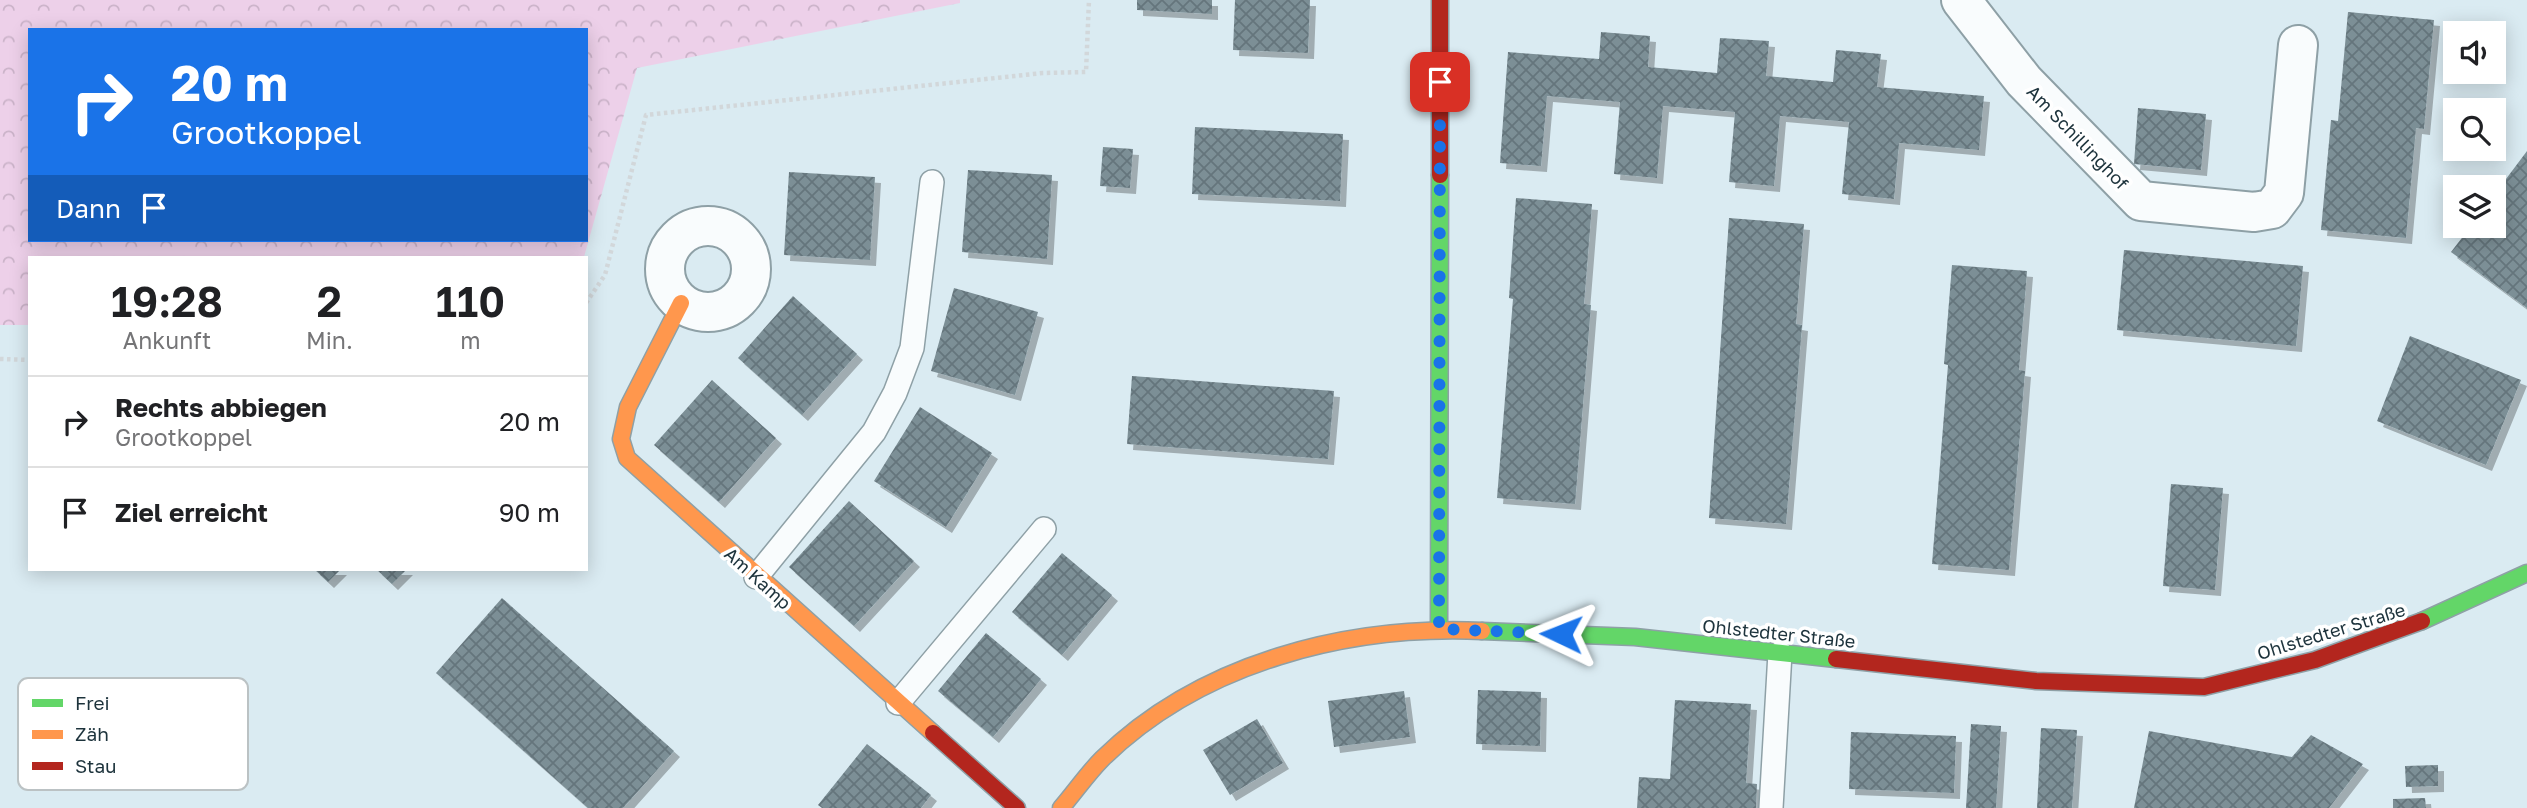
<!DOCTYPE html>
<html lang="de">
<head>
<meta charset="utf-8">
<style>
	body { margin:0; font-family:"Golos Text",sans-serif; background:#f6f6f6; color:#202124; height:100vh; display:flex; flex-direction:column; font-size:26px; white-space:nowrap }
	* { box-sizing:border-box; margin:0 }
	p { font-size:23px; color:#757577 }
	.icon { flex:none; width:38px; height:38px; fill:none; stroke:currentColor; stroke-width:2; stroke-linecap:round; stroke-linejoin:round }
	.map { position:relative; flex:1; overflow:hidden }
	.drawer { position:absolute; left:28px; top:256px; width:560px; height:315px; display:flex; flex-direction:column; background:#fff; border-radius:0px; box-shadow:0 4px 18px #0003 }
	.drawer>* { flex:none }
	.hud { position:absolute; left:28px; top:28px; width:560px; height:214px; border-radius:0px; box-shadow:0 4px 18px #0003; background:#1a73e8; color:#fff; overflow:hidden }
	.buttons { position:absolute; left:2443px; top:21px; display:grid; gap:14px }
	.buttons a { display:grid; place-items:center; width:63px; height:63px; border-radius:0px; background:#fff; box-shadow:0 4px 18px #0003; font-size:35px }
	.pin { position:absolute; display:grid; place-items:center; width:60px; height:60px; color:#fff; margin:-30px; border-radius:14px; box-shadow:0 4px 10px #0006 }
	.me { position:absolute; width:77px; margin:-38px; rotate:272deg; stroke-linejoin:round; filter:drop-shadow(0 0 5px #0008) }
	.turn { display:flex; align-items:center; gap:24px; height:147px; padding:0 28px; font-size:32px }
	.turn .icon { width:91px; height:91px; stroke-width:2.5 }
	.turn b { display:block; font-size:49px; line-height:60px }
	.then { display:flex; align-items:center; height:66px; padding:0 28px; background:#0003; gap:14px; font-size:26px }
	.eta { display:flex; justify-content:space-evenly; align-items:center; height:119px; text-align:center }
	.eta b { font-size:42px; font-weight:600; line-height:49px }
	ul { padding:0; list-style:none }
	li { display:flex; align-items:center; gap:21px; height:91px; padding:0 28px; border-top:2px solid #e0e0e0 }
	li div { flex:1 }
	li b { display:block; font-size:26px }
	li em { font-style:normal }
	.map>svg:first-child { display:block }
	.forest { fill:url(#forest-crowns); fill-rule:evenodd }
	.building { fill:url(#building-cross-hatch); filter:url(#shadow) }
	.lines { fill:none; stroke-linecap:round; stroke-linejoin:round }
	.lane-casing { stroke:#8ea0a6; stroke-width:26 }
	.street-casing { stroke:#8ea0a6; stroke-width:42 }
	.fast-casing { stroke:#8ea0a6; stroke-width:19 }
	.slow-casing { stroke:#8ea0a6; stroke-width:19 }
	.jam-casing { stroke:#8ea0a6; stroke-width:19 }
	.path { stroke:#d2d7da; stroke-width:4.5; stroke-dasharray:3.5 3.5; stroke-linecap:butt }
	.lane { stroke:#f9fcfd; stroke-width:23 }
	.street { stroke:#f9fcfd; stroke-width:38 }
	.fast { stroke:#63d668; stroke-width:16 }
	.slow { stroke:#ff974d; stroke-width:16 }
	.jam { stroke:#b3261e; stroke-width:16 }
	.route { stroke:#1a73e8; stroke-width:12; stroke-dasharray:0 21.6 }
	.labels { text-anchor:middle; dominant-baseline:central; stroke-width:7; stroke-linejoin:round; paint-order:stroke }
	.street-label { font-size:18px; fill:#1d333c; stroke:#fff }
	.key { fill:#fff; stroke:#bbc2c4; stroke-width:2 }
	.key-label { font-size:19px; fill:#1d333c }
</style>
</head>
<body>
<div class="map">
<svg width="2527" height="808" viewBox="0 0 2527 808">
	<defs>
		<pattern id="forest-crowns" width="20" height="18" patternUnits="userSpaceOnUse" patternTransform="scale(1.75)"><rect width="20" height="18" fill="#edd0e9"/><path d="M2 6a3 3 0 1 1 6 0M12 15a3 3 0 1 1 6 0" fill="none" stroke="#cbb3c9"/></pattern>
		<pattern id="building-cross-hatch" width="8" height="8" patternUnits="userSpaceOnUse" patternTransform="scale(1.75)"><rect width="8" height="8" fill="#7c8f96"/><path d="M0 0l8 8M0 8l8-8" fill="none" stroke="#65757c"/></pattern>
		<filter id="shadow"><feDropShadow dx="6" dy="6" stdDeviation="0" flood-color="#0004"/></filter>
	</defs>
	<rect width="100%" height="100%" fill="#daebf2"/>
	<path class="forest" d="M0 0H960V3L637 68 584 257H30V325H0ZM30 30H586V240H30Z"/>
	<path class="building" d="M1137 0H1212V14L1137 10Z
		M1235 0H1310L1308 53 1233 50Z
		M2348 12 2434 20 2424 129 2416 128 2406 238 2321 230 2331 120 2338 121Z
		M1601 32 1650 36 1648 67 1717 73 1720 38 1769 41 1766 76 1833 82 1836 50 1881 54 1877 87 1984 96 1979 150 1899 143 1894 199 1842 194 1849 122 1780 116 1774 186 1729 182 1735 112 1663 106 1657 178 1614 174 1620 102 1547 96 1541 166 1500 163 1508 52 1599 59Z
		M2138 108 2206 114 2201 170 2134 164Z
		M1195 127 1343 134 1340 201 1192 194Z
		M1103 147 1133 149 1130 188 1100 186Z
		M2527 151V308L2451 252 2471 226H2494V195Z
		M968 170 1052 175 1047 259 962 252Z
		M789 172 875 177 870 260 784 255Z
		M1516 198 1592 204 1584 304 1591 305 1575 504 1497 498 1513 299 1509 298Z
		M1729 218 1804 224 1796 324 1802 325 1786 524 1709 518Z
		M2124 250 2303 266 2296 346 2117 330Z
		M1952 265 2027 271 2019 370 2025 371 2009 570 1932 564 1948 365 1944 364Z
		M954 288 1038 312 1015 395 931 371Z
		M793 296 857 354 802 415 738 358Z
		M2410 336 2521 380 2486 465 2377 421Z
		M1132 376 1334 391 1328 459 1127 444Z
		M712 380 776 438 719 502 654 445Z
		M920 407 992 453 946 527 874 481Z
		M2171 484 2223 488 2215 590 2163 586Z
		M849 501 914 561 854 626 789 567Z
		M1062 553 1112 595 1062 655 1012 612Z
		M314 569H341L328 582Z
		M376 569H407L392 584Z
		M502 598 674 751 623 808H588L436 673Z
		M986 633 1041 679 993 737 938 691Z
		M1478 690 1541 692 1540 746 1476 744Z
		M1404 691 1410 737 1334 747 1328 701Z
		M1675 700 1751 704 1746 783 1757 784 1756 808H1637L1639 777 1670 779Z
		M1257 719 1283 763 1230 795 1203 750Z
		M1971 724 2001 726 1996 808H1966Z
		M2041 728 2077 730 2072 808H2037Z
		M2149 731 2292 757 2311 735 2363 764 2329 808H2134Z
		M1851 732 1956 736 1954 793 1849 789Z
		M867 744 931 795 921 808H822L818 805Z
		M2438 765V786L2406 787 2405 766Z
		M2425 798 2426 808H2393V799Z"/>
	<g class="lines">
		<g class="lane-casing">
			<path id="lane" d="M756 577 874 432 895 393 912 348 932 182
				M898 703 1044 529
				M1771 808 1780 653"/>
		</g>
		<g class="street-casing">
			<path id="street" d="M1961 0 2024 81 2141 201 2254 212 2272 209 2284 193 2298 45
				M665 269a43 43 0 1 1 86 0a43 43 0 1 1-86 0Z"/>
		</g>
		<g class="fast-casing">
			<path id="fast" d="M2422 621 2527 573
				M1439 629 1440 175
				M1482 631 1635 637 1836 659"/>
		</g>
		<g class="slow-casing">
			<path id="slow" d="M681 303 628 407 621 439 627 458 933 733
				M1061 808C1075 792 1087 774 1102 759 1201 662 1348 625 1482 631"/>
		</g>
		<g class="jam-casing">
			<path id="jam" d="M1440 175V0
				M1836 659 2036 681 2204 687 2315 660 2422 621
				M933 733 1017 808"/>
		</g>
		<path class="path" d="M586 303 605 275 646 115 1043 73 1086 72 1089 0
			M0 359 30 360"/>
		<use href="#lane" class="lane"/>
		<use href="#street" class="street"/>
		<use href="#fast" class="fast"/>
		<use href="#slow" class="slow"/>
		<use href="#jam" class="jam"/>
	</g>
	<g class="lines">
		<path class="route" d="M1440 82 1439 629 1561 634"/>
	</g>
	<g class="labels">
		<g class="street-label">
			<text transform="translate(2078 137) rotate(46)">Am Schillinghof</text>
			<text transform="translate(758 578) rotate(42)">Am Kamp</text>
			<text transform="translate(2331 631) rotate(-17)">Ohlstedter Straße</text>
			<text transform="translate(1779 633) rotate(6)">Ohlstedter Straße</text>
		</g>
	</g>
	<rect x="18" y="678" width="230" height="112" rx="10" class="key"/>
	<rect x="32" y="699" width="31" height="8" fill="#63d668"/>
	<rect x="32" y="730" width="31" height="9" fill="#ff974d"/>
	<rect x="32" y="762" width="31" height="8" fill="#b3261e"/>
	<g class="key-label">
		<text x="75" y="710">Frei</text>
		<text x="75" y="741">Zäh</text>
		<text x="75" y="773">Stau</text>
	</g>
</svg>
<div class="buttons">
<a><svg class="icon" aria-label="sound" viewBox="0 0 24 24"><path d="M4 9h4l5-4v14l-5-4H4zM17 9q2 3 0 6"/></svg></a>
<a><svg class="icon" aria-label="search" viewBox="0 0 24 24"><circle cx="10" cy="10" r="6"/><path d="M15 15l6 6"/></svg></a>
<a><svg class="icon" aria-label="layers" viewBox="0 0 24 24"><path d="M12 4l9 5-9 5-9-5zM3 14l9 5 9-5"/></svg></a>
</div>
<div class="pin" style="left:1440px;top:82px;background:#d93025"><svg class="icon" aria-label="arrive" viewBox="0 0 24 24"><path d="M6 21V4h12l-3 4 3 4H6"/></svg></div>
<svg class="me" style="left:1561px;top:634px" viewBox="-20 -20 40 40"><path d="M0-17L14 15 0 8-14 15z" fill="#1a73e8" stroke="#fff" stroke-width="4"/></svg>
<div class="hud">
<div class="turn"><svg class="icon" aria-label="right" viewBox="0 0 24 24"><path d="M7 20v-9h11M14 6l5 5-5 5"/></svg><div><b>20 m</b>Grootkoppel</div></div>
<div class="then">Dann<svg class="icon" aria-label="arrive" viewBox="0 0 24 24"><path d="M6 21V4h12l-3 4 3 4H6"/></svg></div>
</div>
<section class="drawer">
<div class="eta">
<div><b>19:28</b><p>Ankunft</p></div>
<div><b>2</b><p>Min.</p></div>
<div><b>110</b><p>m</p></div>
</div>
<ul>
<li><svg class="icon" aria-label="right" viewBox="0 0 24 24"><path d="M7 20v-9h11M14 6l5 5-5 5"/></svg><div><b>Rechts abbiegen</b><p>Grootkoppel</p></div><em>20 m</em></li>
<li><svg class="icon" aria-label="arrive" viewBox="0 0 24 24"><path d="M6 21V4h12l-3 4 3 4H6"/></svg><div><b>Ziel erreicht</b></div><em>90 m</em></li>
</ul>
</section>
</div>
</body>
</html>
